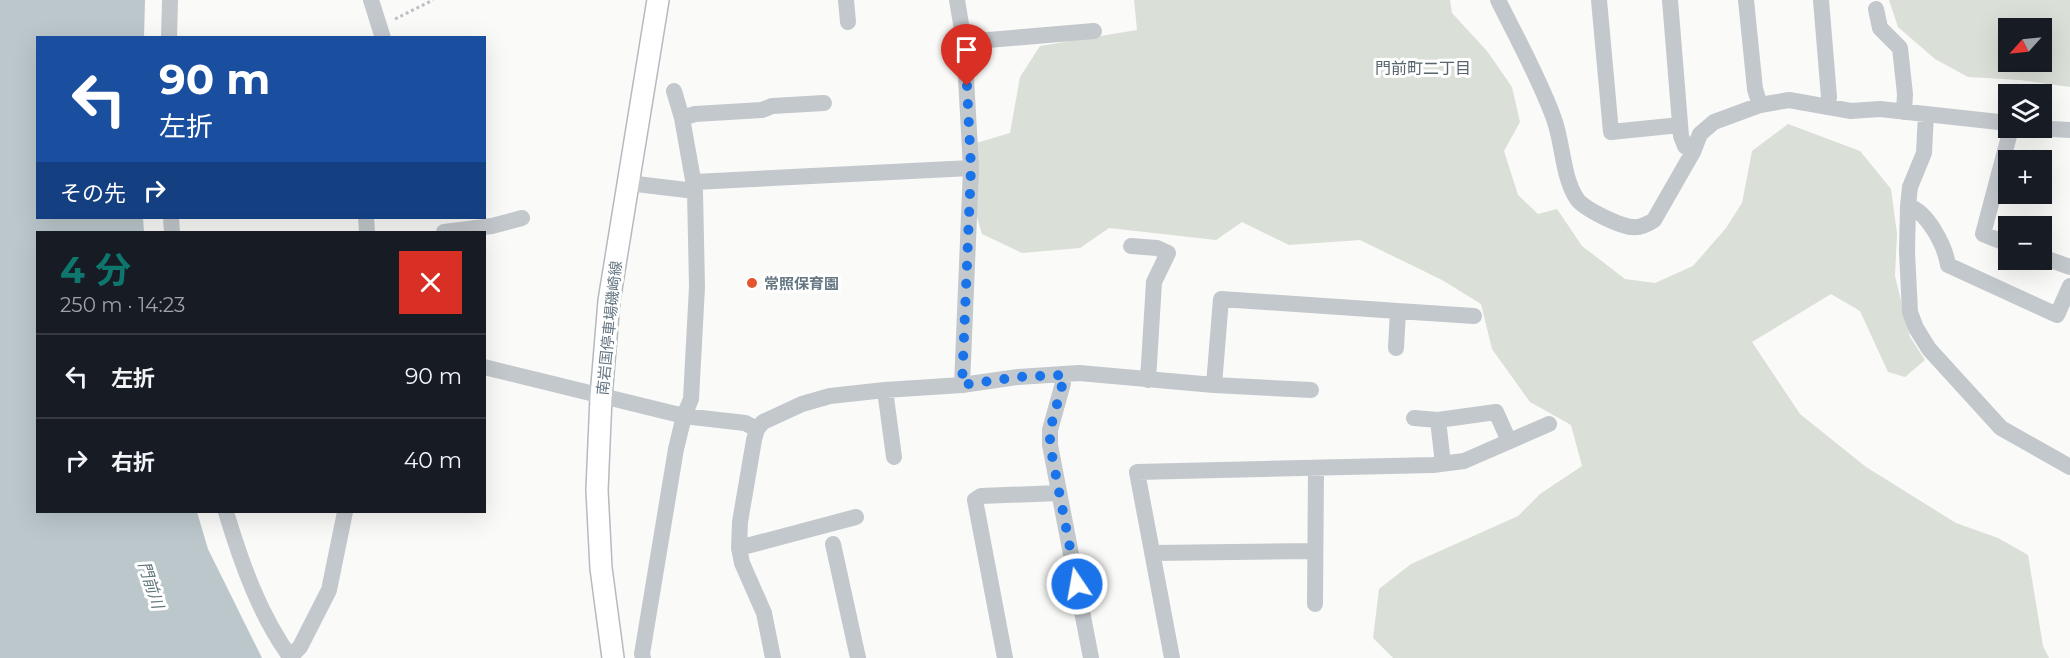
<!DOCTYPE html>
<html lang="ja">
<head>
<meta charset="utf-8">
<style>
	body { margin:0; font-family:Montserrat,"Noto Sans JP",sans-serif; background:#242831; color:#f1f3f6; height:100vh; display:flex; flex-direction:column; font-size:22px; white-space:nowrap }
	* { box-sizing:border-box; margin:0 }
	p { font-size:20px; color:#9ea1a6 }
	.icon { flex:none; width:33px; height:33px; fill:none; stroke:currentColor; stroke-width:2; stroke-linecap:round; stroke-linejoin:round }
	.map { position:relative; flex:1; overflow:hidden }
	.panel { position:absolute; left:36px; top:231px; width:450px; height:282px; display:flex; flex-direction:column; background:#171b24; border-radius:0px; box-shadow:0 6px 24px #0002 }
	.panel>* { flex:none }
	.banner { position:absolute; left:36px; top:36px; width:450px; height:183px; border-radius:0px; box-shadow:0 6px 24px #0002; background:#1a4fa0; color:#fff; overflow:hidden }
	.needle { width:39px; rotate:243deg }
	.controls { position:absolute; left:1998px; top:18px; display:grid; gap:12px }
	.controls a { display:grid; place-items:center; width:54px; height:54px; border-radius:0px; background:#171b24; box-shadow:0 6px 24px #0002; font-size:30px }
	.pin { position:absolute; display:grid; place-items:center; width:51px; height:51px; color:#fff; margin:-62px -26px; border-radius:50% 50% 50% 0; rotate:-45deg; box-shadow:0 0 6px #0007 }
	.pin .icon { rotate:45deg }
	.me { position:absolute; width:66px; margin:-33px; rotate:348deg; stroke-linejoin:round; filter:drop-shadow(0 0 4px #0008) }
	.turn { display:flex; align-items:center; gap:21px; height:126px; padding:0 24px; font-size:27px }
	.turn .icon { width:78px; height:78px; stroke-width:2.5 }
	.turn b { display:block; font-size:42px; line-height:51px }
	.then { display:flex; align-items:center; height:57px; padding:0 24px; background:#0003; gap:12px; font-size:22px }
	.round { display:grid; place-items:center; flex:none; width:63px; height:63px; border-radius:0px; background:#242831 }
	.head { display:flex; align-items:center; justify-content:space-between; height:102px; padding:0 24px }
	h1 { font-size:36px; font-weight:700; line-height:45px; color:#0f766e }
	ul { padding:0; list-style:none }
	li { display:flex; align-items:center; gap:18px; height:84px; padding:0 24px; border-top:2px solid #363941 }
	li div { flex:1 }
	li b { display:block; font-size:22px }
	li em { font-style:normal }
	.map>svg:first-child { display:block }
	.green { fill:#dadfd7; fill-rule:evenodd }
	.water { fill:#bbc7cb }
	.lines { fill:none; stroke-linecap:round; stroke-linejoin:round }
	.major-casing { stroke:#b5babe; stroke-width:24 }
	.path { stroke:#bbbfc2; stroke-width:3; stroke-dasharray:3 3; stroke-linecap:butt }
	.minor { stroke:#c3c8cc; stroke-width:16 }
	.major { stroke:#fff; stroke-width:21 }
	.route { stroke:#1a73e8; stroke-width:10; stroke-dasharray:0 18 }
	.poi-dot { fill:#e4572e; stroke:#fff; stroke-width:2 }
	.labels { text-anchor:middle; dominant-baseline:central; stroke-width:6; stroke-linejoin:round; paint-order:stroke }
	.poi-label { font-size:15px; font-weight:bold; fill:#657683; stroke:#fff; text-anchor:start }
	.street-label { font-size:15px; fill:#657683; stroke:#fff }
	.neighbourhood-label { font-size:16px; fill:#57646e; stroke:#fff }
	.water-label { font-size:16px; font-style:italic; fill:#60757c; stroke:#fff }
</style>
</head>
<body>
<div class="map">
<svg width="2070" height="658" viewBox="0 0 2070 658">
	<rect width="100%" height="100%" fill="#fafaf8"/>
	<path class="green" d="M1134 0H1450L1452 13 1487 51 1512 87 1520 122 1504 151 1518 195 1538 214 1557 209 1582 246 1625 279 1655 283 1693 266 1726 228 1742 203 1752 151 1788 124 1860 151 1891 189 1897 234 1895 276 1910 337 1925 360 1905 377 1888 372 1860 311 1831 294 1752 342 1800 414 1866 467 1956 523 1998 538 2028 555 2043 646 2049 658H1393L1373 638 1379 589 1411 564 1518 516 1540 494 1582 466 1571 425 1530 402 1492 349 1481 304 1442 280 1360 240 1289 245 1242 222 1216 240 1109 228 1080 248 1022 253 982 234 973 204V144L1010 133 1020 77 1040 46 1137 30Z
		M1889 0H2070V87L2020 80 1968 77 1935 59 1898 27ZM2008 28H2042V62H2008Z"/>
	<path class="water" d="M0 0H145L144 37 38 38V218H143L144 232H38V512H197L208 549 262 658H0Z"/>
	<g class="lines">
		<g class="major-casing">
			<path id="major" d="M613 658 601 568 597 490 601 397 609 301 658 0"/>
		</g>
		<path class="path" d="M395 19 433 0"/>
		<path class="minor" d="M371 0 383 38
			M846 0 848 22
			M957 0 964 42 971 168 962 385
			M1498 0C1517 38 1538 76 1553 116 1563 141 1562 177 1577 199 1584 209 1621 227 1633 227 1641 228 1648 224 1654 220L1693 152 1700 134 1714 122 1760 105 1789 100 1851 111 1880 109 2008 123
			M1599 0 1611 132 1680 125
			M1670 0 1681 136 1685 146 1693 152
			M1746 0 1755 89 1760 105
			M1821 0 1829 97 1827 107
			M1876 9 1880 28 1900 48 1905 94 1904 112
			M169 38 170 0
			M964 42 1094 31
			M674 91 682 118 695 191
			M1926 114 1924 153 1910 187 1908 206 1907 252 1910 312 1916 328 1929 349 2001 428 2070 467
			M682 118 695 114 762 110 772 106 824 103
			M2032 128 2070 130
			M694 182 971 168
			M628 183 695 191 697 287 691 399 684 416 676 449 642 654 643 658
			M1908 206C1928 212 1945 246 1948 265L2057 315 2070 286
			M171 218 172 232
			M366 218 367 232
			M444 232 492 226 522 218
			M2008 244 1983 234 2009 136V128
			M1131 246 1157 248 1168 253 1154 282 1148 380
			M2042 257 2070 267
			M1396 348 1398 311 1474 316
			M484 367 684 416 745 423 757 429
			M1063 374V383L1050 430V445L1091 658
			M1214 385 1221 299 1398 311
			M885 390 894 457
			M1414 418 1438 420 1443 464
			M1438 420 1496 412 1509 441
			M226 512C241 562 260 616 291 658
			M833 544 858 658
			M739 548 856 517
			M1153 553 1315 551
			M1315 604 1316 468
			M290 657 300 647 329 590 345 512
			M773 658 764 613 742 563 739 548 740 522 754 440 757 429 763 422 802 404 830 396 885 390 962 385 1018 377 1079 373 1214 385 1311 390
			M1005 658 975 500 981 496 1058 493
			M1172 658 1137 472 1433 465 1464 461 1549 424"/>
		<use href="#major" class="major"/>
	</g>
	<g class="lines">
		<path class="route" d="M967 86 971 168 962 385 1018 377 1064 375 1063 382 1050 430V445L1077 584"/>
	</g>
	<circle class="poi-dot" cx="752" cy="283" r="6"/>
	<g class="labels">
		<g class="poi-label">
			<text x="764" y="283">常照保育園</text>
		</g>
		<g class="street-label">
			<text transform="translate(609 328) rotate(-84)">南岩国停車場磯崎線</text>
		</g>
		<g class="neighbourhood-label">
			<text x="1423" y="68">門前町二丁目</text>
		</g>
		<g class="water-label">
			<text transform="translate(151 585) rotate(72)">門前川</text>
		</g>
	</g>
</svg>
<div class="controls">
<a><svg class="needle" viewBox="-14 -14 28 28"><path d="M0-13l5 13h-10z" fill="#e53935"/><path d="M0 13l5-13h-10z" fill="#9ea1a6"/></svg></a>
<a><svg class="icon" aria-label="layers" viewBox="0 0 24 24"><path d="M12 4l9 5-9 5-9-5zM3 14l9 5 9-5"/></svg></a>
<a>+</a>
<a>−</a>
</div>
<div class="pin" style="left:967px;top:86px;background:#d93025"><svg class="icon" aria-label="arrive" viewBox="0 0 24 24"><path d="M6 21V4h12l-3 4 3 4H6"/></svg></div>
<svg class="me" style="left:1077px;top:584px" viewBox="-20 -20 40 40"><circle r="17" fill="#1a73e8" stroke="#fff" stroke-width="3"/><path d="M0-11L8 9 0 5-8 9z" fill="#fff"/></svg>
<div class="banner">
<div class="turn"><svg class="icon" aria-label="left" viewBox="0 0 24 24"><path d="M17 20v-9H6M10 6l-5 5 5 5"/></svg><div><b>90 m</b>左折</div></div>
<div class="then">その先<svg class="icon" aria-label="right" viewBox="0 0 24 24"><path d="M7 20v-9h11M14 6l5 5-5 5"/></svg></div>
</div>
<section class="panel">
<div class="head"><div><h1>4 分</h1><p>250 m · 14:23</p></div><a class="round" style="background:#d93025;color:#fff"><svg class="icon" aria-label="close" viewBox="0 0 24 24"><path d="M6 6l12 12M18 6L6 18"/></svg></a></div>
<ul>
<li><svg class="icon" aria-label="left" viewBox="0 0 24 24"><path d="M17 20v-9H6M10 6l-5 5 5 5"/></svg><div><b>左折</b></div><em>90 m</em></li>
<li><svg class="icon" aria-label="right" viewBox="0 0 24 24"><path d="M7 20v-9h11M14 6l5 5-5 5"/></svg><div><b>右折</b></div><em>40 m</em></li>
</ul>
</section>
</div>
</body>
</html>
